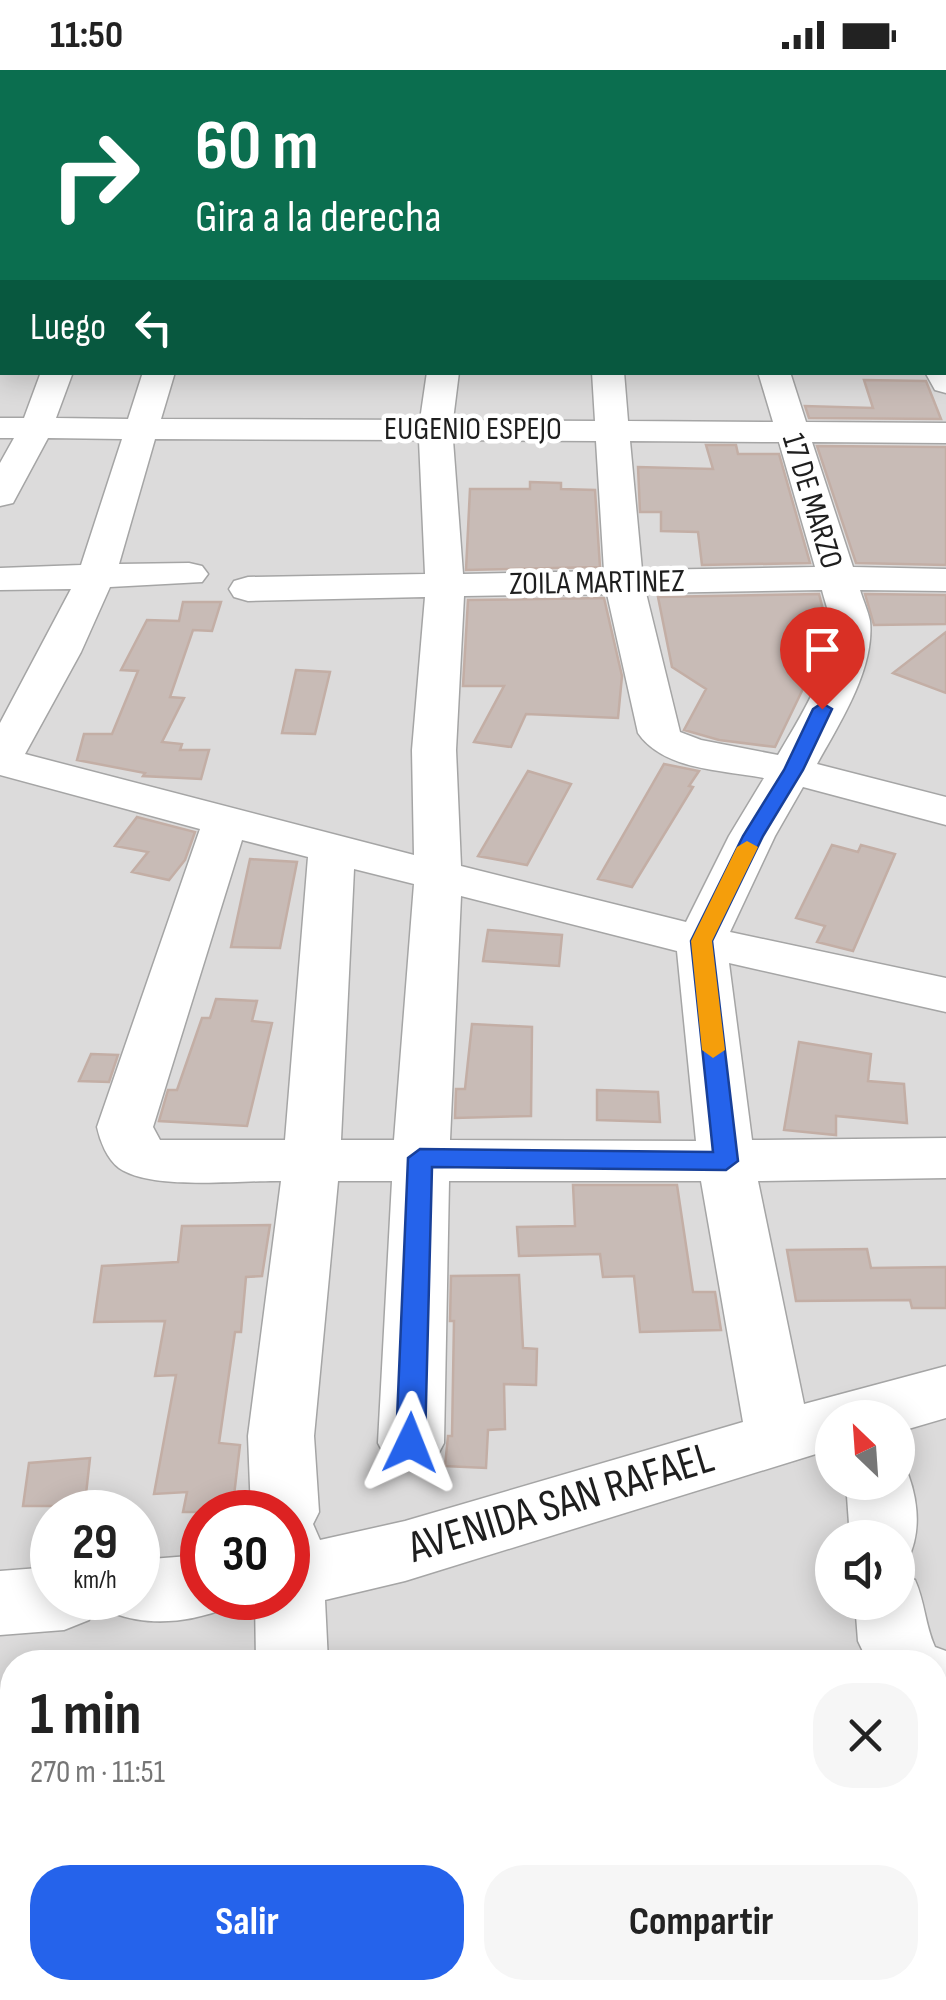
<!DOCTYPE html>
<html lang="es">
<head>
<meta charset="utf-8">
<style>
	body { margin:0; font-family:"Sofia Sans Condensed",sans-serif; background:#f6f6f6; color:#222; height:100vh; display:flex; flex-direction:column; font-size:38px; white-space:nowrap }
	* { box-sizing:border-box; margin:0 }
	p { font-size:32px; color:#767676 }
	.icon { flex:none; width:55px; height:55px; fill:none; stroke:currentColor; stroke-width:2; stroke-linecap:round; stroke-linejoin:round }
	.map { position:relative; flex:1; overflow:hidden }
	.side { position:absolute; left:0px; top:1580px; width:948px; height:350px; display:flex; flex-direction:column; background:#fff; border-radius:40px 40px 0 0; box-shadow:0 5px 25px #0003 }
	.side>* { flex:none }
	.hud { position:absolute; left:0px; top:0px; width:948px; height:305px; box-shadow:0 5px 25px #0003; background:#0b6e4f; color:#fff; overflow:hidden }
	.needle { width:65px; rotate:335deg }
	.tools { position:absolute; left:815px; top:1330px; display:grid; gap:20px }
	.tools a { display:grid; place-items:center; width:100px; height:100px; border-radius:50%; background:#fff; box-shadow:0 5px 25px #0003; font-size:50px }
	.speed { position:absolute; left:30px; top:1420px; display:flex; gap:20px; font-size:50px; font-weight:700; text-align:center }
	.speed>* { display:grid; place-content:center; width:130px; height:130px; border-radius:50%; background:#fff; box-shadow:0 5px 25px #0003; line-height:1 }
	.speed small { font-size:25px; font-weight:400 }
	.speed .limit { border:15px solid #d22; background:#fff; color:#111 }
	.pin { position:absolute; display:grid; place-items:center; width:85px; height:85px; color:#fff; margin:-102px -42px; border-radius:50% 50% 50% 0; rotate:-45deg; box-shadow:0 0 10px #0007 }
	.pin .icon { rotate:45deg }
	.me { position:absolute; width:110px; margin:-55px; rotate:2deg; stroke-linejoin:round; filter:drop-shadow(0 0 8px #0008) }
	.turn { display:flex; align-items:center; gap:35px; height:210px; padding:0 30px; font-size:45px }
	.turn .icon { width:130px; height:130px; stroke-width:2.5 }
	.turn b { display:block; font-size:70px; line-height:85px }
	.then { display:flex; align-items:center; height:95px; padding:0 30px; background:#0003; gap:20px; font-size:38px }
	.round { display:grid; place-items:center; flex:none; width:105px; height:105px; border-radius:40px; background:#f6f6f6 }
	.overview { display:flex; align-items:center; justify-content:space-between; height:170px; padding:0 30px }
	h1 { font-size:60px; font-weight:700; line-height:75px }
	.primary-button { display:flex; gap:20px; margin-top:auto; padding:20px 30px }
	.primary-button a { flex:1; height:115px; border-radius:40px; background:#2563eb; color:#fff; font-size:40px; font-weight:700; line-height:115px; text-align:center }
	.primary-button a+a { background:#f6f6f6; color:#222 }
	.status { display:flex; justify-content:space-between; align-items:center; height:70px; padding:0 50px; background:#fff; direction:ltr }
	.status svg { height:28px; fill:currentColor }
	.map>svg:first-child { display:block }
	.residential { fill:#dcdbdb; fill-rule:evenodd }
	.building { fill:#c8bbb6; stroke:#c3aea5; stroke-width:2.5 }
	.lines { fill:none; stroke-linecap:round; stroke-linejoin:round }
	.minor-casing { stroke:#a5a5a5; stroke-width:3 }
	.minor { fill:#fff; fill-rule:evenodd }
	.route { fill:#2563eb; stroke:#184099; stroke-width:2.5 }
	.slow { fill:#f59e0b }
	.labels { text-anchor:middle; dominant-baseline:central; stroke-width:9; stroke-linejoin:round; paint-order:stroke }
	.far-street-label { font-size:32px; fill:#1e1e1e; stroke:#fff }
	.near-street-label { font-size:45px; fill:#1e1e1e; stroke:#fff }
</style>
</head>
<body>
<div class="status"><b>11:50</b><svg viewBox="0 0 49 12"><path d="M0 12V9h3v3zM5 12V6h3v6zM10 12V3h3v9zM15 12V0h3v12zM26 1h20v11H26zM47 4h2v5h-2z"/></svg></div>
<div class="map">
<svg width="946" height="1930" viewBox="0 0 946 1930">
	<rect width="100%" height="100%" fill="#f0eae4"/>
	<path class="residential" d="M0 0H946V1930H0ZM2 2H945V302H2ZM832 1348H898V1412H832ZM52 1442H138V1528H52ZM202 1442H288V1528H202ZM832 1468H898V1532H832ZM12 1592H935V1918H12Z"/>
	<path class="building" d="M864 310 926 311 941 349 809 348 805 336 873 338Z
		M706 375H736L738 384H779L810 493 702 495 698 462 661 461V442H640L638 397 713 399Z
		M817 376 946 377V495L856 493Z
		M530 412 561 413V419L595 420 600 497 466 500 470 419H530Z
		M819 524 826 551V571L775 677 719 670 684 660 706 619 672 597 658 527Z
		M865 524 946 525V554L874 555Z
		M604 528 622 606 618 648 526 644 511 677 474 672 504 616H463L468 530Z
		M183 532H221L212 561 193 560 170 627 184 628 162 672 182 674 180 680H209L201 709 143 706 145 703 77 690 84 664H112L138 601 121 600 147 550 179 551Z
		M946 562V623L893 603Z
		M296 600 330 602 315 664 282 663Z
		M664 694 699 701 689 716 693 717 632 817 598 809Z
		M528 701 571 714 527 795 478 786Z
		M137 747 195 762 185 790 169 810 132 802 148 782 115 776Z
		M832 775 858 782 861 775 895 784 853 881 817 872 825 856 796 848Z
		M250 789 297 792 280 878 231 877Z
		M488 860 562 865 559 896 483 891Z
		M216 929 257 931 252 951 272 953 247 1056 159 1051 168 1020H177L202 948H210Z
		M472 954 532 957 531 1046 455 1048 456 1019H465Z
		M799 972 871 984 868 1011 904 1014 907 1053 836 1046V1065L784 1060Z
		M91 984 118 985 109 1012 79 1011Z
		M597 1020 658 1022 660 1052 597 1050Z
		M573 1115H677L693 1222H715L721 1260 640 1262 634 1206 603 1207 600 1184 519 1186 517 1157 575 1156Z
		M270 1155 262 1206 246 1207 241 1262H235L219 1373 240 1375 232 1442H183L187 1422 154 1424 176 1305 155 1306 165 1251 94 1252 102 1196 178 1192 182 1156Z
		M867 1179 871 1198 946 1197V1238H912L910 1230 796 1231 787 1180Z
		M519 1205 523 1278 537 1279 536 1315 504 1314 505 1359 488 1360 486 1398 445 1396 448 1366H452L454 1251H450L451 1206Z
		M90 1388 84 1442H54V1436H23L29 1393Z"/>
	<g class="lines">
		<g class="minor-casing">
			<path id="minor" d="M446 0H468V2H446Z
				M559 0H581L582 2H560Z
				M676 0H698L699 2H677Z
				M793 0H815L816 2H794Z
				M908 0H931L932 2H910Z
				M0 18H2V32H0Z
				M945 36H946V52H945Z
				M945 100H946V116H945Z
				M2 103V122L0 123V104Z
				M0 219H2V237H0Z
				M945 223H946V241H945Z
				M945 294H946V323L935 320 925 302H945Z
				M41 302H73L56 348 128 349 143 302H175L161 349 420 350 427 302H459L453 350 595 351 592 302H624L628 351 773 352 758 302H790L806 352 946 353V373L812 372 853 497 946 499V521L860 520C863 530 868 541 870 551 875 599 839 654 817 694L946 727V755L803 717 775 766 730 862 946 908V942L729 893 752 1070 946 1068V1108L758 1111 804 1334 946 1296V1348L898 1362V1348H832V1379L405 1511 325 1530 328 1592H256L255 1528H288V1442H251L248 1366 281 1111C241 1110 152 1121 119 1098 107 1089 100 1071 97 1057L200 759 0 705V653L71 519 0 520V498L81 495 122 369 48 368 13 433 0 436V393L14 368H0V348H24ZM155 369 419 370 425 504 248 507 234 511 229 519 234 527 248 531 425 527 412 680 414 785 25 684 81 582 110 517 202 512 208 504 202 496 189 493 119 494ZM453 370 596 371 604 501 463 504ZM630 371 779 372 815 497 642 500ZM822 520C824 529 829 541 830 551 834 596 800 647 778 685L701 670 680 662 646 523ZM607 524 638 663C663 700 722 700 764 708L729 766 686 852 461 796 456 680 464 526ZM242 770 308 787 285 1070H160L153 1057ZM354 799 414 814 394 1070H341ZM461 826 677 881 696 1071 450 1070ZM338 1111H392L378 1373 388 1392 411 1400 434 1392 444 1373 449 1111H701L743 1352 405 1451 320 1470 313 1454 319 1442 314 1366Z
				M898 1390 903 1392C917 1422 923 1458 908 1489L898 1493V1468H850L846 1412H898Z
				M202 1485V1528H232L227 1538C190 1552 150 1557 113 1543L106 1528H138V1490Z
				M52 1497V1528H99L89 1550 64 1560 0 1565V1501Z
				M898 1503 915 1510C925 1532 925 1555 935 1577L946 1581V1650L935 1646V1592H868L858 1571 855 1532H898Z
				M256 1918H338L339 1930H255Z"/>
		</g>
		<use href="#minor" class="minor"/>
	</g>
	<path class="route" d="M822 633 832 639 803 700 763 766 712 871 738 1091 726 1100 432 1097 425 1373 421 1382 410 1385 400 1382 396 1373 408 1088 420 1079 713 1082 691 871 743 766 784 700 813 639Z"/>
	<path class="slow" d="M747 771 758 777 712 871 725 980 713 988 702 980 691 871 737 777Z"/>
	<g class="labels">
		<g class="far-street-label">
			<text x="473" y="359">EUGENIO ESPEJO</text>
			<text transform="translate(812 431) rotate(73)">17 DE MARZO</text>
			<text transform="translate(597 513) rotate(-1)">ZOILA MARTINEZ</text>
		</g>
		<g class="near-street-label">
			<text transform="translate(561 1433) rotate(-17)">AVENIDA SAN RAFAEL</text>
		</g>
	</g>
</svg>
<div class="tools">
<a><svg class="needle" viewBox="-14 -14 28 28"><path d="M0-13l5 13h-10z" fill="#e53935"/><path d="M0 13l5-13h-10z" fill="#767676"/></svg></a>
<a><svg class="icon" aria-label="sound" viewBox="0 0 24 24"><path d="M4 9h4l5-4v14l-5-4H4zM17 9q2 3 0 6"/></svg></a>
</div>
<div class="speed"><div>29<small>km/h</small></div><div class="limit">30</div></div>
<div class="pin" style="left:822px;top:639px;background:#d93025"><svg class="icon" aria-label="arrive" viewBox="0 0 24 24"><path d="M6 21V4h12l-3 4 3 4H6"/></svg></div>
<svg class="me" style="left:410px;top:1373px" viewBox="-20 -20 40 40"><path d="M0-17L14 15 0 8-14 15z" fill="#2563eb" stroke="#fff" stroke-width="4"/></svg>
<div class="hud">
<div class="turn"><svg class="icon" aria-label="right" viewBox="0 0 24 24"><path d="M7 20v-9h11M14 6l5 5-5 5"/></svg><div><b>60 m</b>Gira a la derecha</div></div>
<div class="then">Luego<svg class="icon" aria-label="left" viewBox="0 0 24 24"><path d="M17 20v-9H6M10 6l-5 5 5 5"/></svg></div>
</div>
<section class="side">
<div class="overview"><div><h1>1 min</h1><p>270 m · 11:51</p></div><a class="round"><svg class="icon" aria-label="close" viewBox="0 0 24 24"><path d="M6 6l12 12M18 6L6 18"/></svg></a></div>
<div class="primary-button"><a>Salir</a><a>Compartir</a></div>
</section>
</div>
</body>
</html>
